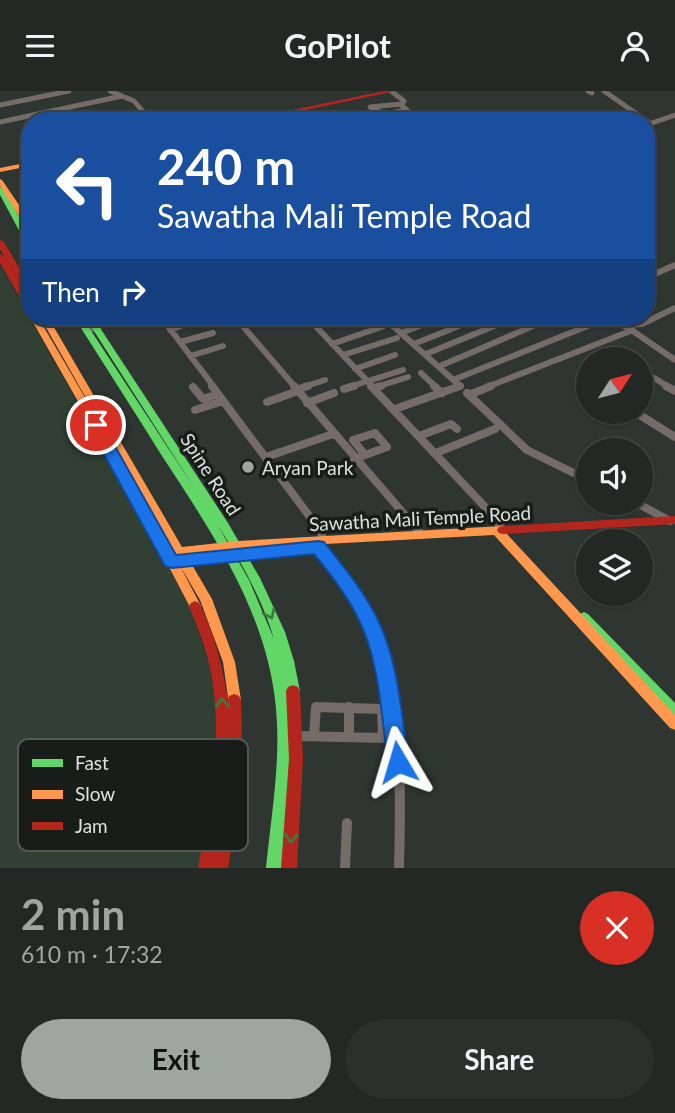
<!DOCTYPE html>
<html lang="en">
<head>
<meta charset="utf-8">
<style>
	body { margin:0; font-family:Lato,sans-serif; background:#2b302c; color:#f1f3f6; height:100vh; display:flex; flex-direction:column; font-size:26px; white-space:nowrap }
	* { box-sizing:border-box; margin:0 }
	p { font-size:23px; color:#a3a6a6 }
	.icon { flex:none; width:38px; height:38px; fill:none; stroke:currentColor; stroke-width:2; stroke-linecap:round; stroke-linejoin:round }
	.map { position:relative; height:777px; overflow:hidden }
	.side { display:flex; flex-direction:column; background:#232824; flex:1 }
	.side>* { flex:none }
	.banner { position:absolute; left:21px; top:21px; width:634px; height:214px; border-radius:28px; box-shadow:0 2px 5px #0004,0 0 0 2px #404441; background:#1a4fa0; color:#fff; overflow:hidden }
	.needle { width:46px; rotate:54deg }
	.controls { position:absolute; left:576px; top:256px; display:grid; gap:14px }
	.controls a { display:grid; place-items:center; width:77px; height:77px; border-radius:50%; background:#232824; box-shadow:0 2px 5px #0004,0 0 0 2px #404441; font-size:35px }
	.pin { position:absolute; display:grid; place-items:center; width:60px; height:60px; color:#fff; margin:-30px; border:4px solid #fff; border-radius:50%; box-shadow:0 2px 7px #0007 }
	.me { position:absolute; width:77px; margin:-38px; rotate:353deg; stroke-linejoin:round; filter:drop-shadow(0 0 5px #0008) }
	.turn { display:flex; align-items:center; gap:24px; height:147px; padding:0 21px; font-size:32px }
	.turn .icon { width:91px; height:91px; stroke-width:2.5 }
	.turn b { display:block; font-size:49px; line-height:60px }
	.then { display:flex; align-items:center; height:66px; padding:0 21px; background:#0003; gap:14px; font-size:26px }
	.round { display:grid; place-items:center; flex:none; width:74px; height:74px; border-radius:37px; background:#2b302c }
	.headline { display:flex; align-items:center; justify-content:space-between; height:119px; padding:0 21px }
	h1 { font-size:42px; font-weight:700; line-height:52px; color:#9fa6a0 }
	.primary-button { display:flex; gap:14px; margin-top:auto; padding:14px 21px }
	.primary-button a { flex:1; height:80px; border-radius:42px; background:#9fa6a0; color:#111; font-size:28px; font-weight:700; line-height:80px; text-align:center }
	.primary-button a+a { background:#2b302c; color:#f1f3f6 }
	header { display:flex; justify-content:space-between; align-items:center; height:91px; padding:0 21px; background:#232824; font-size:32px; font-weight:700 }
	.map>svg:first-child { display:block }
	.built { fill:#324033 }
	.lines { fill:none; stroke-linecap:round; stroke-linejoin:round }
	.street-far3 { stroke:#756b68; stroke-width:5 }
	.street-far2 { stroke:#756b68; stroke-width:6 }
	.street-far1 { stroke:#756b68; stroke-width:8 }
	.street { stroke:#756b68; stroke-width:10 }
	.fast { fill:#63d668; fill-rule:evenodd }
	.slow { fill:#ff974d; fill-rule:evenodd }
	.jam { fill:#b3261e; fill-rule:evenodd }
	.oneway { stroke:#3e7a40 }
	.route { fill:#1a73e8; stroke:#114b97; stroke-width:2 }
	.poi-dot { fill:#9fa6a0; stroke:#181d19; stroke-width:2.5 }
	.labels { text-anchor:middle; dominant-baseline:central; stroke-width:7; stroke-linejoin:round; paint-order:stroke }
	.poi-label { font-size:19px; fill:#dce3dd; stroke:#181d19; text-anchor:start }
	.street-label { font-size:19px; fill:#dce3dd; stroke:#181d19 }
	.key { fill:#181d19; stroke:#535854; stroke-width:2 }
	.key-label { font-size:19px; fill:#dce3dd }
</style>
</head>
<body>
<header><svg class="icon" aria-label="menu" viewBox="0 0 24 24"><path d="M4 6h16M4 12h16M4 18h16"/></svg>GoPilot<svg class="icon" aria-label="person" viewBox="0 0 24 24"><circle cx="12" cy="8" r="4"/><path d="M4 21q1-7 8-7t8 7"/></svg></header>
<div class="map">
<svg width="675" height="777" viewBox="0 0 675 777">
	<rect width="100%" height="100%" fill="#2f3530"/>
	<path class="built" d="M0 176 186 503 220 611 210 765 205 777H0Z"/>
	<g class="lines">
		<path class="street-far3" d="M110 0 134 10 151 30
			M391 0 404 10 401 14 407 19 384 23 370 16 401 13
			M588 0 592 2
			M604 0 651 33
			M0 14 69 0
			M0 31 122 5
			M649 33 675 24
			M17 117 30 114"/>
		<path class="street-far2" d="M646 187 675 174
			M161 226 214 296
			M235 226 295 296
			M307 226 373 296
			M383 226 460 295 456 296
			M238 229 249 226
			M390 232 407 226
			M626 234 642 233 675 217
			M90 239 123 226
			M170 239 205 226
			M401 242 443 226
			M180 251 213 242
			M332 253 384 235
			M414 253 481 226
			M426 263 516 226
			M343 264 397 247
			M190 265 223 255
			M440 275 554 226
			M355 278 395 264
			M421 282 436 296
			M654 287 669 296
			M453 289 605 228 627 236 675 269
			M303 296 325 289
			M349 296 403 279
			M376 296 408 286
			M487 296 633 239"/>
		<path class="street-far1" d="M212 295 319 438 324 449
			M294 295 422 444
			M371 295 487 418 504 440
			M434 295 442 302
			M666 295 675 300
			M193 296 203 308 218 303
			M374 297 381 295
			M344 298 354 295
			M296 299 308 295
			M467 302 527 359 588 389
			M469 304 491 295
			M267 311 298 300
			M307 312 334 302
			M395 318 460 295
			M195 319 223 310
			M635 321 675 346
			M375 342 387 356 365 364 353 349Z
			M419 345 451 333 457 338
			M436 362 495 338
			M266 366 333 343
			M354 368 365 364
			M635 411 670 430
			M318 456 358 508"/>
		<path class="street" d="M357 506C404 580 401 693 399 777
			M349 616V646
			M296 645 387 647
			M314 645 316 616 382 618 383 647
			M345 777 347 732"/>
		<path class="fast" d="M0 96 3 98 29 143 28 145 21 143 0 104Z
			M74 226H82L195 398 85 226H93L106 246 228 432 260 487 285 541 294 570 300 600 298 604 293 606 287 602C296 660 286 719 282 777H266C271 725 281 671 276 618 268 523 213 443 162 365 133 318 103 272 74 226ZM217 433C240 469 262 507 274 548L249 489Z
			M584 521 588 523 675 612V627L670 625 580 529 578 526 580 523Z"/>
		<path class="slow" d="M30 71V75L0 81V77Z
			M0 88 2 89 30 130V138H27L0 95Z
			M30 226H38L111 351 40 226H48L182 456 237 450 503 435 507 436 509 439 506 442 675 624V639L670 637 494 444 269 456 273 460 271 463 267 464 191 472 212 508 235 571 241 609 239 613 234 615 229 613 223 571 200 509 179 473 201 515 199 518 195 520 191 518 134 409ZM253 457 187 464H186Z"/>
		<path class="jam" d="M384 0H396L253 30H240Z
			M0 149 4 151 30 195V204L26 202 0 158Z
			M0 163 4 165 30 209V219L26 217 0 172Z
			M675 425V433L503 443 499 442 497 439 499 436 503 435Z
			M195 510 199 512C215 543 222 575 228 609L229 605 234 603 239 605 241 609C244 666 238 721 228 777H198C211 712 224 643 210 577 205 555 197 535 189 515L191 512Z
			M293 594 298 596 300 600 303 668 297 777H281L289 668 286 600 288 596Z"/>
	</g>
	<defs><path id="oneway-chevron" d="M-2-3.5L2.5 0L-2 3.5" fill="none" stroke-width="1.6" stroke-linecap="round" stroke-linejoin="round" transform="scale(1.75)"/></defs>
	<g class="oneway">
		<use href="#oneway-chevron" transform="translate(270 523) rotate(65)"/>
		<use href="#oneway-chevron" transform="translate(222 612) rotate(-93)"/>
		<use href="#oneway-chevron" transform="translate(291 747) rotate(93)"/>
	</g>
	<path class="route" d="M96 329 103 334 176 464 318 450 324 451C344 476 363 499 377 527 399 570 401 625 409 671L406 678 398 681 391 678 388 671C381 625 380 572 359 529 347 504 331 484 314 463L172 477 165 475 88 334Z"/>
	<circle class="poi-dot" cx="248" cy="376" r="7"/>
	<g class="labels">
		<g class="poi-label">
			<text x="262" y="376">Aryan Park</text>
		</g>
		<g class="street-label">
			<text transform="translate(211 383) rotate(57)">Spine Road</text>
			<text transform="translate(420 427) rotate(-3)">Sawatha Mali Temple Road</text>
		</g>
	</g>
	<rect x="18" y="648" width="230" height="112" rx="10" class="key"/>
	<rect x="32" y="668" width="31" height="8" fill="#63d668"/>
	<rect x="32" y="699" width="31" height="9" fill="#ff974d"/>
	<rect x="32" y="731" width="31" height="8" fill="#b3261e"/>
	<g class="key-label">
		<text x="75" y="679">Fast</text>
		<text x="75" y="710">Slow</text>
		<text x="75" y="742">Jam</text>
	</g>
</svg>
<div class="controls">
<a><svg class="needle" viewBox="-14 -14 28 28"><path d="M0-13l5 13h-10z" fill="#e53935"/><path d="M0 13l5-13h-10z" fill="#a3a6a6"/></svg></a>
<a><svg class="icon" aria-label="sound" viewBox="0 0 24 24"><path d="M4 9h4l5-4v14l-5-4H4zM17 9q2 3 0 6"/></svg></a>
<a><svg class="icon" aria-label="layers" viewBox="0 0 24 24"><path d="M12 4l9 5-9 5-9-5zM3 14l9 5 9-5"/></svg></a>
</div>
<div class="pin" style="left:96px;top:334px;background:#d93025"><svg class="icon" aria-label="arrive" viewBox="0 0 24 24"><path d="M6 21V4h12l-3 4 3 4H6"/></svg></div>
<svg class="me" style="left:398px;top:671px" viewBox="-20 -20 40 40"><path d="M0-17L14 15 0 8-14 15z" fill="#1a73e8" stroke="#fff" stroke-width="4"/></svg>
<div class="banner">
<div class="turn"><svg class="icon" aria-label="left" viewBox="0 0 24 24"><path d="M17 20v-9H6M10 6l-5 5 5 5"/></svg><div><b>240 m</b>Sawatha Mali Temple Road</div></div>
<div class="then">Then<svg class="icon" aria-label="right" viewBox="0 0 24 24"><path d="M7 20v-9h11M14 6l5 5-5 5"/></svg></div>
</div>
</div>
<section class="side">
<div class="headline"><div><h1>2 min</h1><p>610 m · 17:32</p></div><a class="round" style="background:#d93025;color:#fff"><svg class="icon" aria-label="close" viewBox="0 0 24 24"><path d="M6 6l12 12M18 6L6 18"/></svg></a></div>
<div class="primary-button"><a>Exit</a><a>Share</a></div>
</section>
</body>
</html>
